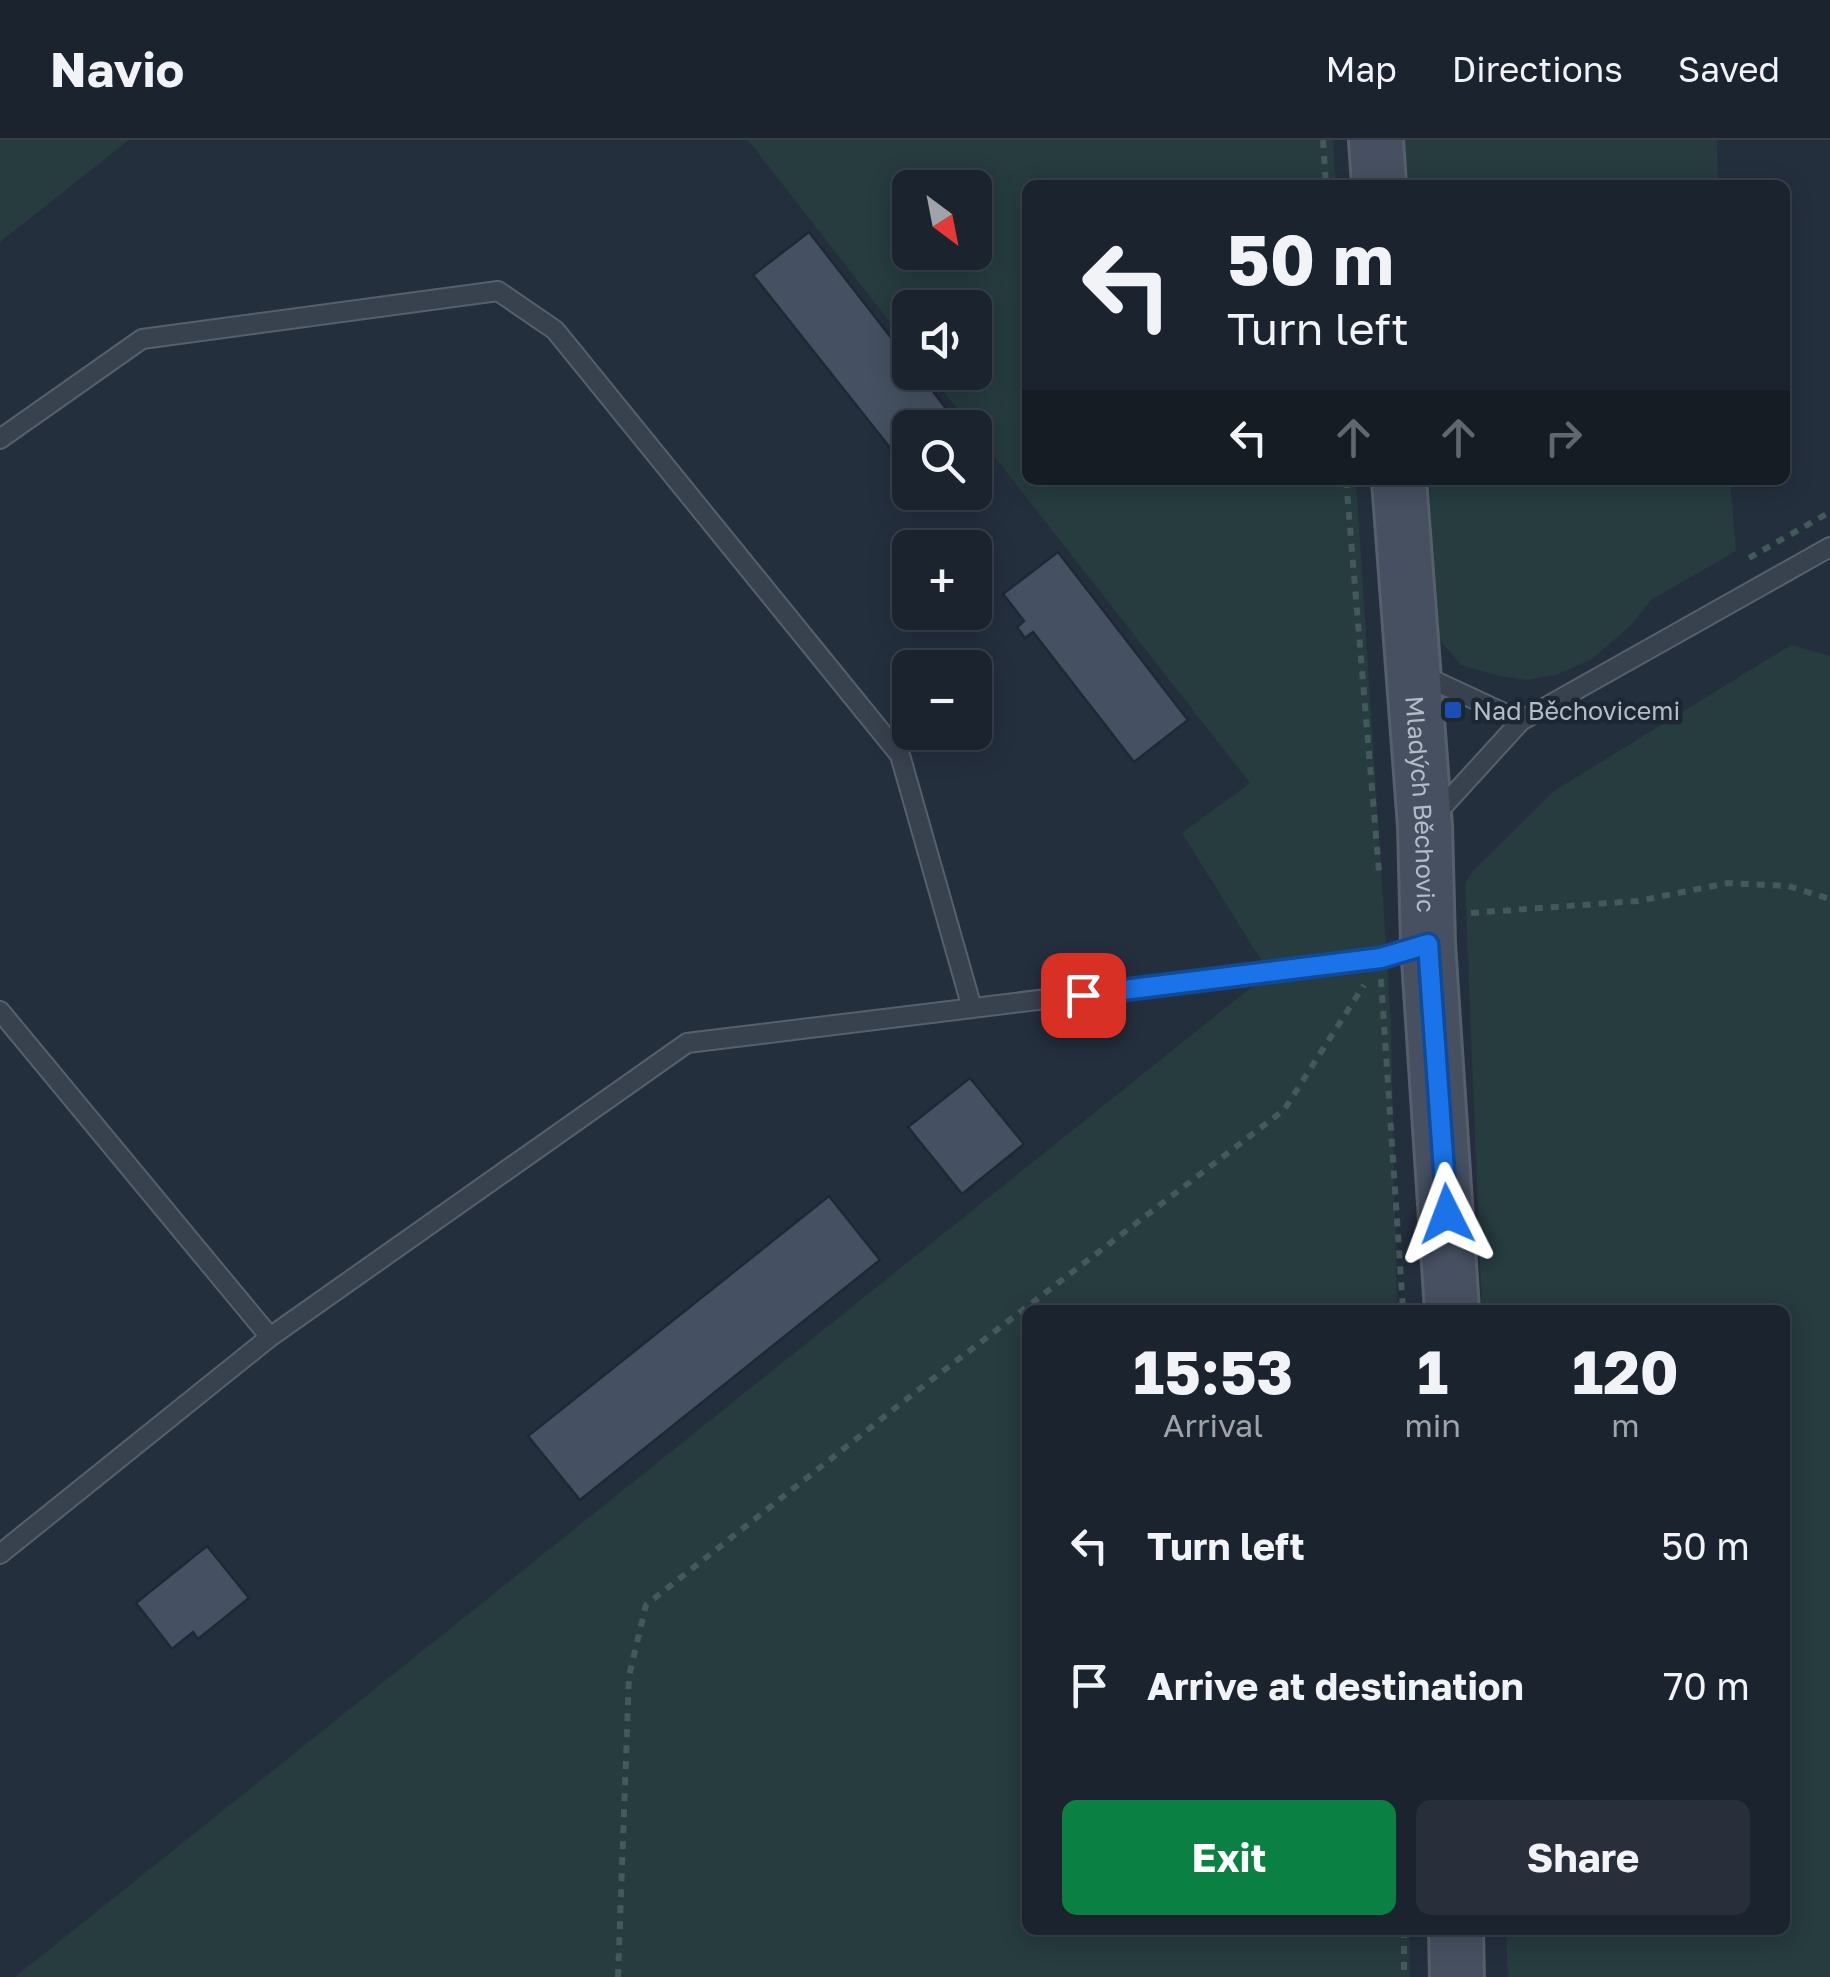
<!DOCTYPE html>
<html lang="en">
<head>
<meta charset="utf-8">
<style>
	body { margin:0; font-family:"Golos Text",sans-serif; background:#282f3a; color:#f1f3f6; height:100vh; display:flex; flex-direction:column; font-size:38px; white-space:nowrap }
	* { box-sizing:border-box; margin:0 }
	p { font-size:32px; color:#a0a4aa }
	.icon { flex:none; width:55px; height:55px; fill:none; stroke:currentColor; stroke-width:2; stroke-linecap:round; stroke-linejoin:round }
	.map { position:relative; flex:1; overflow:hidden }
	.drawer { position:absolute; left:1022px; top:1165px; width:768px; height:630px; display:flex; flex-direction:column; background:#1b232e; border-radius:15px; box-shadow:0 5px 25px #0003,0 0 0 2px #39404a }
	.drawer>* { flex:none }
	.banner { position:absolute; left:1022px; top:40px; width:768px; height:305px; border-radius:15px; box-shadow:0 5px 25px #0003,0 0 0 2px #39404a; background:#1b232e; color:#f1f3f6; overflow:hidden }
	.needle { width:65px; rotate:148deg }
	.fabs { position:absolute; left:892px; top:30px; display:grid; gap:20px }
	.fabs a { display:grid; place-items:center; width:100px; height:100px; border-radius:15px; background:#1b232e; box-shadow:0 5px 25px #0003,0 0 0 2px #39404a; font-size:50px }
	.pin { position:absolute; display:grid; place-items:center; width:85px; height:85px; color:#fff; margin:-42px; border-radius:20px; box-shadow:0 5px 15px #0006 }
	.me { position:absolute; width:110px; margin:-55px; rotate:357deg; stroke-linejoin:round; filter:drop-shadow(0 0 8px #0008) }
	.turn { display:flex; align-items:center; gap:35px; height:210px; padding:0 40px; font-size:45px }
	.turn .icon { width:130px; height:130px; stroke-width:2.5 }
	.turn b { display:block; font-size:70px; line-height:85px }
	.lanes { display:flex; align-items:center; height:95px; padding:0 40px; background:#0003; justify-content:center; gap:50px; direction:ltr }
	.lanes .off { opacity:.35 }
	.eta { display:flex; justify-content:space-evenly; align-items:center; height:170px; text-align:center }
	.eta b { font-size:60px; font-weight:700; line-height:70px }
	.action { display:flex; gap:20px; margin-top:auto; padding:20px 40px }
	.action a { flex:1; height:115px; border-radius:15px; background:#0b8043; color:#fff; font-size:40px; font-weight:700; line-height:115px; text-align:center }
	.action a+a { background:#282f3a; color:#f1f3f6 }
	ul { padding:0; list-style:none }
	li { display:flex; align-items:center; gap:30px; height:140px; padding:0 40px }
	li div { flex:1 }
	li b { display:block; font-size:38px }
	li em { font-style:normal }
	header { display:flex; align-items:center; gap:60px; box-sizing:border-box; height:140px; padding:0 50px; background:#1b232e; border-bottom:2px solid #39404a }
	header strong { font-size:48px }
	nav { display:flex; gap:55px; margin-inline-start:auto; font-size:35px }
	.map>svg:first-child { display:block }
	.green { fill:#263c3f; fill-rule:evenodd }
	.building { fill:#455162; stroke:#1f2835; stroke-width:2.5 }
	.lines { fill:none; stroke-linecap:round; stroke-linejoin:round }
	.lane-casing { stroke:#565f6c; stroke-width:22 }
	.secondary-casing { stroke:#565f6c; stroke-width:58 }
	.path { stroke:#44595c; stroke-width:6; stroke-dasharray:8 8; stroke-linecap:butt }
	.lane { stroke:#38414e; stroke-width:18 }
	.secondary { stroke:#465061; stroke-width:52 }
	.route-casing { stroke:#114b97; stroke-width:25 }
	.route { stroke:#1a73e8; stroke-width:18 }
	.transit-dot { fill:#1a4fb4; stroke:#1d2633; stroke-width:4 }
	.labels { text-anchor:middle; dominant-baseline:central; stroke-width:9; stroke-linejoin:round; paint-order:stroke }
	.poi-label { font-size:25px; fill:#b4bcc9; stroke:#1d2633; text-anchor:start }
	.street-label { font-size:25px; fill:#b4bcc9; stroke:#1d2633 }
</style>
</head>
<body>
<header>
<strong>Navio</strong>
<nav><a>Map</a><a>Directions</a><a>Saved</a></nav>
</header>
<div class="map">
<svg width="1830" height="1837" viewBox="0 0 1830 1837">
	<rect width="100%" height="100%" fill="#242f3e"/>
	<path class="green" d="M0 0H129L0 102Z
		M748 0H1333L1336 45H1028V340H1356L1391 883 1397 1170H1028V1790H1409L1410 1837H15L1269 833 1182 693 1250 643 929 233 975 232V168H910V208ZM910 48H975V112H910Z
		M1397 0H1717L1718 45H1400Z
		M1422 340H1730L1736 411 1651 460 1630 486 1592 519 1556 535 1526 540 1500 536 1461 525 1434 493Z
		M1791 505 1830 516V1837H1508L1506 1790H1785V1170H1482L1465 743 1473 731 1554 651Z"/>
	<path class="building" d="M809 92 910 222V232H918L961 288H910V333L753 135Z
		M975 305 992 327 975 339Z
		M925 352H958L937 368Z
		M1058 412 1188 580 1134 622 1033 492 1025 498 1017 487 1024 481 1003 454Z
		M970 938 1024 1004 962 1054 908 987Z
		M829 1056 880 1120 580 1360 528 1296Z
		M207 1406 249 1458 198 1499 193 1492 172 1509 136 1463Z"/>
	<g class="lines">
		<g class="lane-casing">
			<path id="lane" d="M0 299 142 199 498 151 555 190 900 615 972 868
				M1422 535 1521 581
				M1436 674 1521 581 1830 407
				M0 871 270 1197
				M0 1414 270 1197 687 903 1381 818 1423 805"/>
		</g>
		<g class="secondary-casing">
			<g id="secondary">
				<path d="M1376 0 1379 45"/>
				<path id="s1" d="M1399 340 1425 686 1428 804 1452 1170"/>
				<path d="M1456 1790 1457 1837"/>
			</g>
		</g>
		<path class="path" d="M1323 0 1326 45
			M1346 340 1379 732
			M1749 418 1830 372
			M1471 773 1638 761 1728 743 1788 746 1830 759
			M1381 839 1403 1170
			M1404 1790V1837
			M618 1837 629 1536 646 1465 913 1254 1284 970 1364 845"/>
		<use href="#lane" class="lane"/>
		<use href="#secondary" class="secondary"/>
	</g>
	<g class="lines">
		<g class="route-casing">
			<path id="route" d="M1083 855 1381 818 1428 804 1447 1074"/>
		</g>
		<use href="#route" class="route"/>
	</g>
	<rect class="transit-dot" x="1443" y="560" width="20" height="20" rx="5"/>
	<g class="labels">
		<g class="poi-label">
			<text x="1473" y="570">Nad Běchovicemi</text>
		</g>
		<g class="street-label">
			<text stroke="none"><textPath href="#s1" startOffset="325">Mladých Běchovic</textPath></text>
		</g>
	</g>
</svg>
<div class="fabs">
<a><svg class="needle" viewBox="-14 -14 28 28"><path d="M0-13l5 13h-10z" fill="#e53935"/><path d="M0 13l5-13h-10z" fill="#a0a4aa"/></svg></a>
<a><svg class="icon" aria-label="sound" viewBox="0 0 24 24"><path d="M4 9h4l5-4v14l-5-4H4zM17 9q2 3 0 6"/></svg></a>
<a><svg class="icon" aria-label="search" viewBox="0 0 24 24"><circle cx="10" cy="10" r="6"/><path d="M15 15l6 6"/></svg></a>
<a>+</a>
<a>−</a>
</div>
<div class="pin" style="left:1083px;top:855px;background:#d93025"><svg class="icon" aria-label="arrive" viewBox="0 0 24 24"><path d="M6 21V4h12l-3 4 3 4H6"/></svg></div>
<svg class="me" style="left:1447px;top:1074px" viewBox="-20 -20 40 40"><path d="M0-17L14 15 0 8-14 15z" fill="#1a73e8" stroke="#fff" stroke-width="4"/></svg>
<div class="banner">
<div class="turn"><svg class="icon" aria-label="left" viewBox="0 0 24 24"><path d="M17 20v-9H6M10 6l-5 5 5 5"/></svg><div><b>50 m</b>Turn left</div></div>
<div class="lanes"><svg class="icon" aria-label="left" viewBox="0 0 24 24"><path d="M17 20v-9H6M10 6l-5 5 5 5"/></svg><svg class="icon off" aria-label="ahead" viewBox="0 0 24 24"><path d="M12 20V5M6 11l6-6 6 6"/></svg><svg class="icon off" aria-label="ahead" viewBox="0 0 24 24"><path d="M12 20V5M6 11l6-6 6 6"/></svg><svg class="icon off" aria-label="right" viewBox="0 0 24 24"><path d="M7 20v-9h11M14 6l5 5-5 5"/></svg></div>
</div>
<section class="drawer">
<div class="eta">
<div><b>15:53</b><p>Arrival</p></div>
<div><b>1</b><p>min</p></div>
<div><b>120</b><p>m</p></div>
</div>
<ul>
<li><svg class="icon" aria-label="left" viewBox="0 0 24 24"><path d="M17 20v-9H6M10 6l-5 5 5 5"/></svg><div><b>Turn left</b></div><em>50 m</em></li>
<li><svg class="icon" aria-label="arrive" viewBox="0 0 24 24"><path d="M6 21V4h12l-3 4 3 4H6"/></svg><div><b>Arrive at destination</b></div><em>70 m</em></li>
</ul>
<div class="action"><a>Exit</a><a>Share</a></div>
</section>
</div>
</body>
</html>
